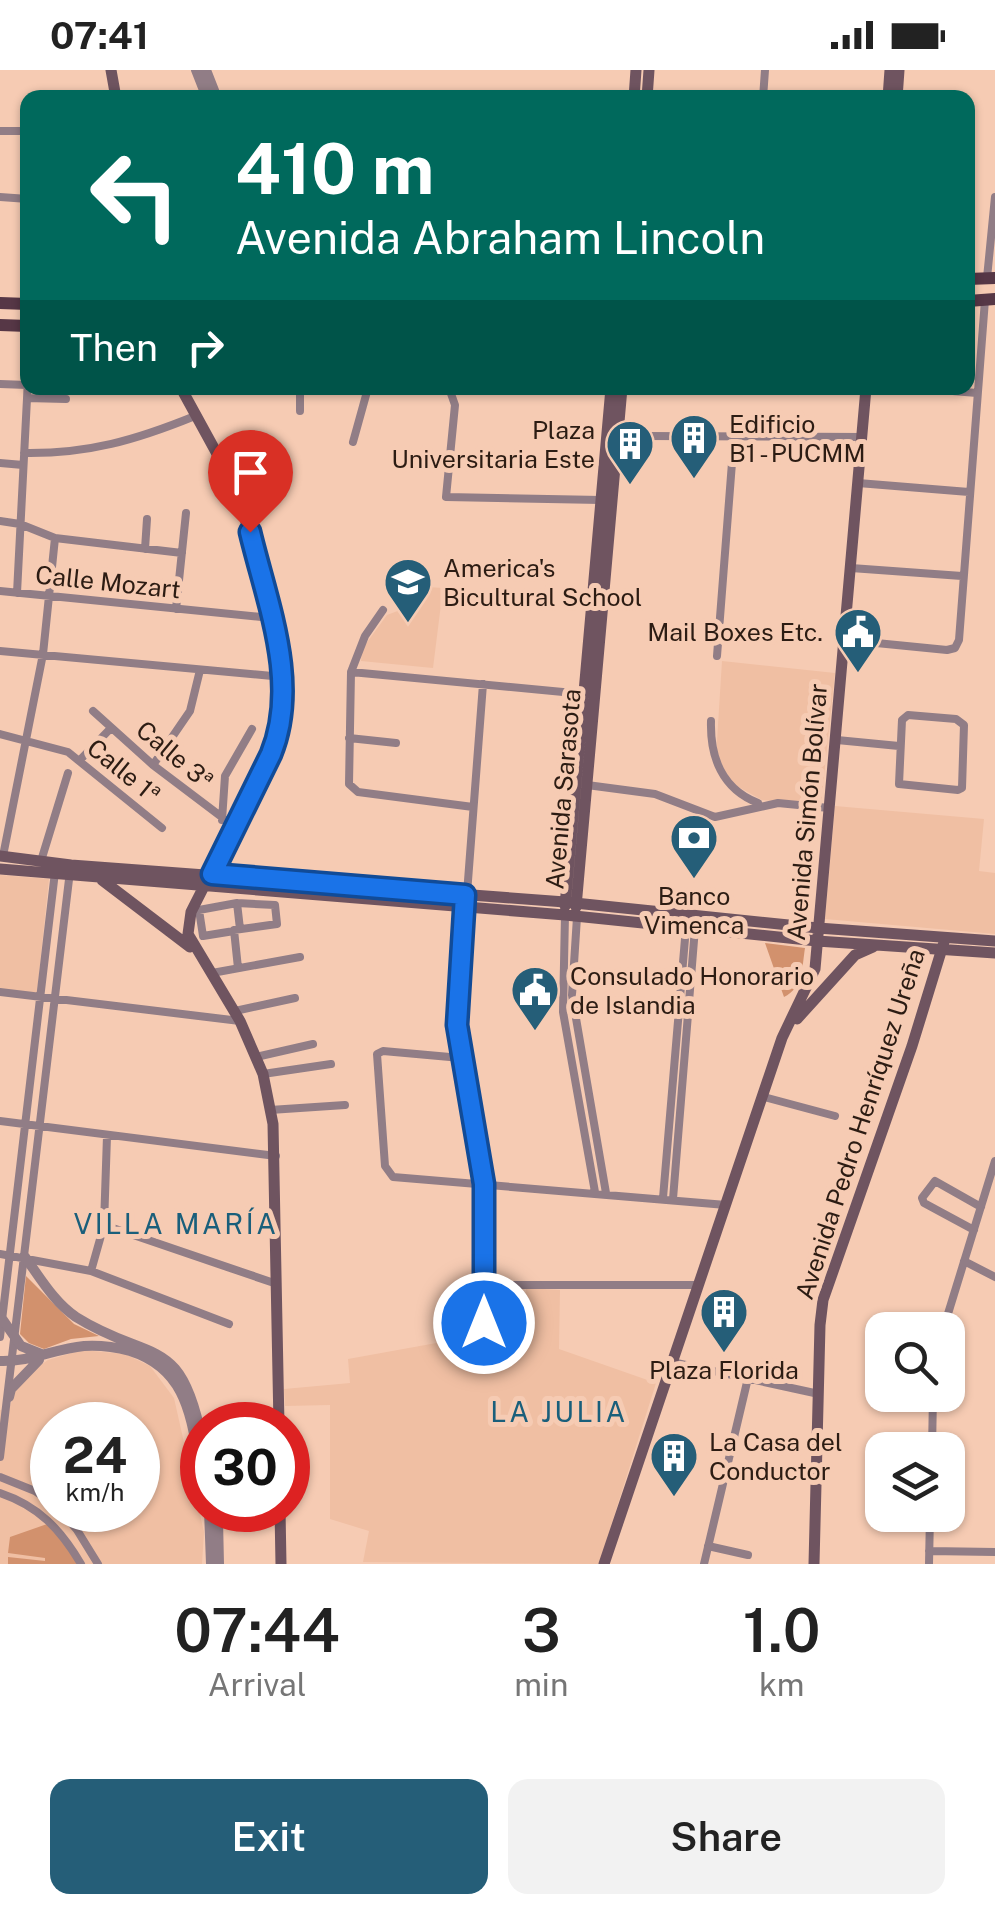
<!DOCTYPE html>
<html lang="en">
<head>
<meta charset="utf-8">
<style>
	body { margin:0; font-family:"Public Sans",sans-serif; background:#f2f2f2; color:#222; height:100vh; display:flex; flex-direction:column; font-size:38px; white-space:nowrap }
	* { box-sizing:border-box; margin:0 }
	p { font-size:32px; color:#767676 }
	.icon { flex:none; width:55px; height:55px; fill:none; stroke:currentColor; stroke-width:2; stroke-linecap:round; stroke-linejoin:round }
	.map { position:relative; height:1494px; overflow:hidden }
	.side { display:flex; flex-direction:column; background:#fff; flex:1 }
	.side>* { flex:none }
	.guide { position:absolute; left:20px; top:20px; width:955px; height:305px; border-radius:20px; box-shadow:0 2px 8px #0004; background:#00695c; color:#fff; overflow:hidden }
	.buttons { position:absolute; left:865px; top:1242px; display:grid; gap:20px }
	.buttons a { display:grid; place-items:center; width:100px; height:100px; border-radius:20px; background:#fff; box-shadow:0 2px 8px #0004; font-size:50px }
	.speed { position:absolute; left:30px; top:1332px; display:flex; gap:20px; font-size:50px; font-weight:700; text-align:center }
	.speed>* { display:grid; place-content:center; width:130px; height:130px; border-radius:50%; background:#fff; box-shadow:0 2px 8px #0004; line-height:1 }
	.speed small { font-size:25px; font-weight:400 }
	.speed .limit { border:15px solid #d22; background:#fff; color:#111 }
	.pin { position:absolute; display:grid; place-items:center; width:85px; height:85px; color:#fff; margin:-102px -42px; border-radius:50% 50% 50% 0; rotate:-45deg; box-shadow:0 0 10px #0007 }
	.pin .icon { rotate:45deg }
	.me { position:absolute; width:110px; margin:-55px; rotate:0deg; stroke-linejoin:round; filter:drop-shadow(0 0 8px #0008) }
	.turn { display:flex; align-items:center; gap:35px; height:210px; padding:0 50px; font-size:45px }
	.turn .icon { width:130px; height:130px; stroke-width:2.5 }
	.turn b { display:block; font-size:70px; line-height:85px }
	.then { display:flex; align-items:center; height:95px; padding:0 50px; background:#0003; gap:20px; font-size:38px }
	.eta { display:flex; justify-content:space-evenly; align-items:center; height:170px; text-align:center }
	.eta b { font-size:60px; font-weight:600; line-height:70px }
	.button { display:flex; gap:20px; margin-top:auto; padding:20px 50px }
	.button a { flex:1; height:115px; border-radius:20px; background:#255e78; color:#fff; font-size:40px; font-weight:600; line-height:115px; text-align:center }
	.button a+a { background:#f2f2f2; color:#222 }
	.status { display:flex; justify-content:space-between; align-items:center; height:70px; padding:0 50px; background:#fff; direction:ltr }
	.status svg { height:28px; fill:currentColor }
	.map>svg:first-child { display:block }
	.built { fill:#f0bfa3; fill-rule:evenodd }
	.green { fill:#d2916d }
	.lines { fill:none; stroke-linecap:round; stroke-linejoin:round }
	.minor-tunnel { stroke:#cea893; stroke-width:8; stroke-dasharray:8 4; stroke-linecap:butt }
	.minor { stroke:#917d86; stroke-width:8 }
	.tertiary { stroke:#917d86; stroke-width:10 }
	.secondary { stroke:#6f5460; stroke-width:11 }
	.primary { stroke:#563746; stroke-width:12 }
	.route-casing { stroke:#114b97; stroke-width:25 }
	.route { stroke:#1a73e8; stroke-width:18 }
	.labels { text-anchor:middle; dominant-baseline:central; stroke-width:10; stroke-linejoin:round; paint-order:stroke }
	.poi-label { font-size:25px; fill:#2c1c13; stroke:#f6cbb3; text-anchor:start }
	.street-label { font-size:25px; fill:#2c1c13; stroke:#f6cbb3 }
	.neighbourhood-label { font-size:28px; letter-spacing:2.5px; fill:#1a5f7b; stroke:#f6cbb3 }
</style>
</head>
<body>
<div class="status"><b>07:41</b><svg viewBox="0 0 49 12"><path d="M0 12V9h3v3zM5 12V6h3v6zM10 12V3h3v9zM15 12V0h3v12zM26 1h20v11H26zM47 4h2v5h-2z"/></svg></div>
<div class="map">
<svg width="995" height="1494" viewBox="0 0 995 1494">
	<rect width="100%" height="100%" fill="#f6cbb3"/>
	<path class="built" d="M411 516 443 518 433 598 361 591 362 579 387 545 408 537Z
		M722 591 835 603 821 735 762 730 735 715 721 700 716 687Z
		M835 736 984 749 979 801 995 803V864L825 849Z
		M0 805 49 809 37 923 0 919Z
		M526 1218 560 1220 559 1279 656 1313 599 1494 363 1492 369 1461 330 1449V1335L285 1336 284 1319 350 1313 348 1289 475 1266 478 1296H489L490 1267 524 1266Z
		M82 1280 125 1284 150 1296 174 1328 204 1462 202 1494H0V1340L9 1339 16 1319 31 1302 48 1290ZM52 1355H138V1440H52Z"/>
	<path class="green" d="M765 873 805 878C802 897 803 918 784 927Z
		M26 1206 74 1254 99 1266 71 1269 44 1279 29 1273 20 1264Z
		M50 1453 78 1494H8V1487L45 1491V1488L8 1483 10 1467Z"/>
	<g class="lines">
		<path class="minor-tunnel" d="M625 366H645"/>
		<path class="minor" d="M763 28 765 0
			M0 61H28
			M0 127 28 129
			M987 208 995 127
			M0 314 27 315
			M449 318 455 335 446 427 601 430
			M916 318 977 323
			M27 328 66 329
			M300 341V318
			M645 366 863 367
			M353 372 368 318
			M24 383C88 384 136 370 195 346
			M0 393 23 395
			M858 413 969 422
			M0 451 20 454 55 468 182 483
			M145 479 147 449
			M851 498 962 506
			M0 521 271 548
			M17 523 28 309
			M176 539 186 443
			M383 540 365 566 351 602 349 714 358 722 473 737
			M846 570 947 580 955 578 959 570 985 230
			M0 581 283 607
			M717 586 734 367
			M351 602 584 624
			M483 614 457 955 484 1114 485 1291
			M93 641 153 695 235 757
			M908 645 956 649 964 655 962 718 958 720 899 714 902 650Z
			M711 651C710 687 722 719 758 733
			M0 664 68 682 162 758
			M349 668 396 673
			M837 670 899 676
			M79 691 111 658
			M153 695 190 641 200 600
			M587 715 655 724 715 747 778 733 829 738
			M222 750 225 706 252 659
			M3 786 43 584 55 468
			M41 791 68 703
			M237 833 275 835 277 854 234 860 238 898
			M565 845 563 942 595 1122
			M577 847 572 925 606 1123
			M234 861 203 866 199 840 237 833 240 859
			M212 903 300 887
			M0 922 240 951
			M235 941 295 928
			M256 987 313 974
			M461 988 383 981 377 984 385 1096 393 1107 726 1135
			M263 1004 331 994
			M764 1027 835 1046
			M270 1040 345 1035
			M0 1051 276 1086
			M663 1128 686 857
			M673 1129 695 858
			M104 1155 277 1214
			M974 1160 924 1133 922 1128 935 1111 981 1137
			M0 1184 91 1201 229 1254
			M964 1191 995 1207
			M91 1201 104 1155 107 1066
			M484 1215H698
			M943 1260 995 1091
			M0 1267 55 802
			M672 1292 819 1324
			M932 1380 933 1325
			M0 1387 70 801
			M0 1407 35 1421 52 1433
			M0 1423C39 1436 61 1460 81 1494
			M60 1440 77 1460 98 1494
			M708 1476 748 1485
			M929 1481 995 1482
			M704 1494 748 1308
			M929 1494 930 1445"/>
		<path class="tertiary" d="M196 0 207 28
			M206 0 217 28
			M25 1187C41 1209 54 1232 76 1247 151 1294 181 1262 202 1370
			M3 1250 21 1276 41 1284
			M0 1291C30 1292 54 1279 84 1276 99 1275 115 1277 130 1281 190 1300 191 1352 202 1406
			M9 1327 11 1319 39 1290
			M209 1440 211 1494
			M218 1450 219 1494"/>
		<path class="secondary" d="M111 0 116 28
			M634 28 636 0
			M647 28 649 0
			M888 28 890 0
			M897 28 899 0
			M181 318 227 402 250 462 271 548 285 628 278 667 271 684 191 842 188 864 240 951 263 1004 273 1054 279 1355
			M0 786 71 795 565 832 818 858 995 871
			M0 799 565 845 817 871 995 883
			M102 810 190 877
			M565 836 611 318
			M576 837 622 318
			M797 949 855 885 873 877
			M280 1440 281 1494
			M604 1494 782 968 815 899 866 318
			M814 1494 820 1255 823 1230 912 976 944 872"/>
		<path class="primary" d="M968 209 995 208
			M968 231 995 229
			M0 233 28 234
			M0 255 28 256"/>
	</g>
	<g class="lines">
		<g class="route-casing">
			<path id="route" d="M250 462C267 533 300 613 271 684L212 804 465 825 457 955 484 1114V1253"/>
		</g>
		<use href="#route" class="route"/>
	</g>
	<defs>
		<g id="building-pin" transform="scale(2.5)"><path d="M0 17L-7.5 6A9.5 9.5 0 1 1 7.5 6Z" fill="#255e78" stroke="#f6cbb3"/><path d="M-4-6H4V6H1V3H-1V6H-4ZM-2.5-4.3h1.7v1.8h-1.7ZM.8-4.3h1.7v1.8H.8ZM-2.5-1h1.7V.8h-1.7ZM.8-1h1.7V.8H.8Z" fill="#fff"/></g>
		<g id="school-pin" transform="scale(2.5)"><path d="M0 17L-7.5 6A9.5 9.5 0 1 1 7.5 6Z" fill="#255e78" stroke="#f6cbb3"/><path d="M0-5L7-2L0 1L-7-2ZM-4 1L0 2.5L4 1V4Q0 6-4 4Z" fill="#fff"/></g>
		<g id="civic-pin" transform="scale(2.5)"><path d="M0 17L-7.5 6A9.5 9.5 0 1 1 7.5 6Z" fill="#255e78" stroke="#f6cbb3"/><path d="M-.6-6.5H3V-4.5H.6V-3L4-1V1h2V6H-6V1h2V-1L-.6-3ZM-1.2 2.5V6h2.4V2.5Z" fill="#fff"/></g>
		<g id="bank-pin" transform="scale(2.5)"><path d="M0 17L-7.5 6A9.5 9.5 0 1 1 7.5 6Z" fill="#255e78" stroke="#f6cbb3"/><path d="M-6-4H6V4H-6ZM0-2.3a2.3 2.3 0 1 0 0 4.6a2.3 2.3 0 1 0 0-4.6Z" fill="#fff"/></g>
	</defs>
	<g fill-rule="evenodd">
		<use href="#building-pin" x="694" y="368"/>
		<use href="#building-pin" x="630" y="374"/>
		<use href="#school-pin" x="408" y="512"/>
		<use href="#civic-pin" x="858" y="562"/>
		<use href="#bank-pin" x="694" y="768"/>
		<use href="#civic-pin" x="535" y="920"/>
		<use href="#building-pin" x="724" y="1242"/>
		<use href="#building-pin" x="674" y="1386"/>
	</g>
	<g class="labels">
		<g class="poi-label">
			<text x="729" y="354">Edificio<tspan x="729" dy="29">B1 - PUCMM</tspan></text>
			<text x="595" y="360" text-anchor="end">Plaza<tspan x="595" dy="29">Universitaria Este</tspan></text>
			<text x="443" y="498">America's<tspan x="443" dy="29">Bicultural School</tspan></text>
			<text x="823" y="562" text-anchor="end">Mail Boxes Etc.</text>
			<text x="694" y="826" text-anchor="middle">Banco<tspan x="694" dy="29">Vimenca</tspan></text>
			<text x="570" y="906">Consulado Honorario<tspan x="570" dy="29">de Islandia</tspan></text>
			<text x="724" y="1300" text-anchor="middle">Plaza Florida</text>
			<text x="709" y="1372">La Casa del<tspan x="709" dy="29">Conductor</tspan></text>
		</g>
		<g class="street-label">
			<text transform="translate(108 512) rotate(6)">Calle Mozart</text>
			<text transform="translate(175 685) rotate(40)">Calle 3ª</text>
			<text transform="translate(124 701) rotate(39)">Calle 1ª</text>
			<text transform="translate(563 719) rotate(-85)">Avenida Sarasota</text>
			<text transform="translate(807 742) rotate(-85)">Avenida Simón Bolívar</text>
			<text transform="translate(860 1054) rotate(-72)">Avenida Pedro Henríquez Ureña</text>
		</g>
		<g class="neighbourhood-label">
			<text x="176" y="1153">VILLA MARÍA</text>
			<text x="559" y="1341">LA JULIA</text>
		</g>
	</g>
</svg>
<div class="buttons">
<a><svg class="icon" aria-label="search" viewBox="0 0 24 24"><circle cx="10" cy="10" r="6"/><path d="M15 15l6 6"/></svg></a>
<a><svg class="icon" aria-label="layers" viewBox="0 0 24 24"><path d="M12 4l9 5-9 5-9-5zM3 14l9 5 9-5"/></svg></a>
</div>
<div class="speed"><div>24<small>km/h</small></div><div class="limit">30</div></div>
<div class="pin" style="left:250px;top:462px;background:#d93025"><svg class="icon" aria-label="arrive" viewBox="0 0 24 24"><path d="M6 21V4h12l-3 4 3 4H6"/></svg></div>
<svg class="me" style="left:484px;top:1253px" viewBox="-20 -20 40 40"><circle r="17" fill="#1a73e8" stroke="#fff" stroke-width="3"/><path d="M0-11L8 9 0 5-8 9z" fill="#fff"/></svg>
<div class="guide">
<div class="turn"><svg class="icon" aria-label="left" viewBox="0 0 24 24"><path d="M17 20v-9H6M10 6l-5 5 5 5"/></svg><div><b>410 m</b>Avenida Abraham Lincoln</div></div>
<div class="then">Then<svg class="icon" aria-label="right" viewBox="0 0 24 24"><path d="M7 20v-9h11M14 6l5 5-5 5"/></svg></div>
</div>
</div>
<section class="side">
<div class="eta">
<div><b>07:44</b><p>Arrival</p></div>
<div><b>3</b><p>min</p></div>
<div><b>1.0</b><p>km</p></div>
</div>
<div class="button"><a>Exit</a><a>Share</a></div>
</section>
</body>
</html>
